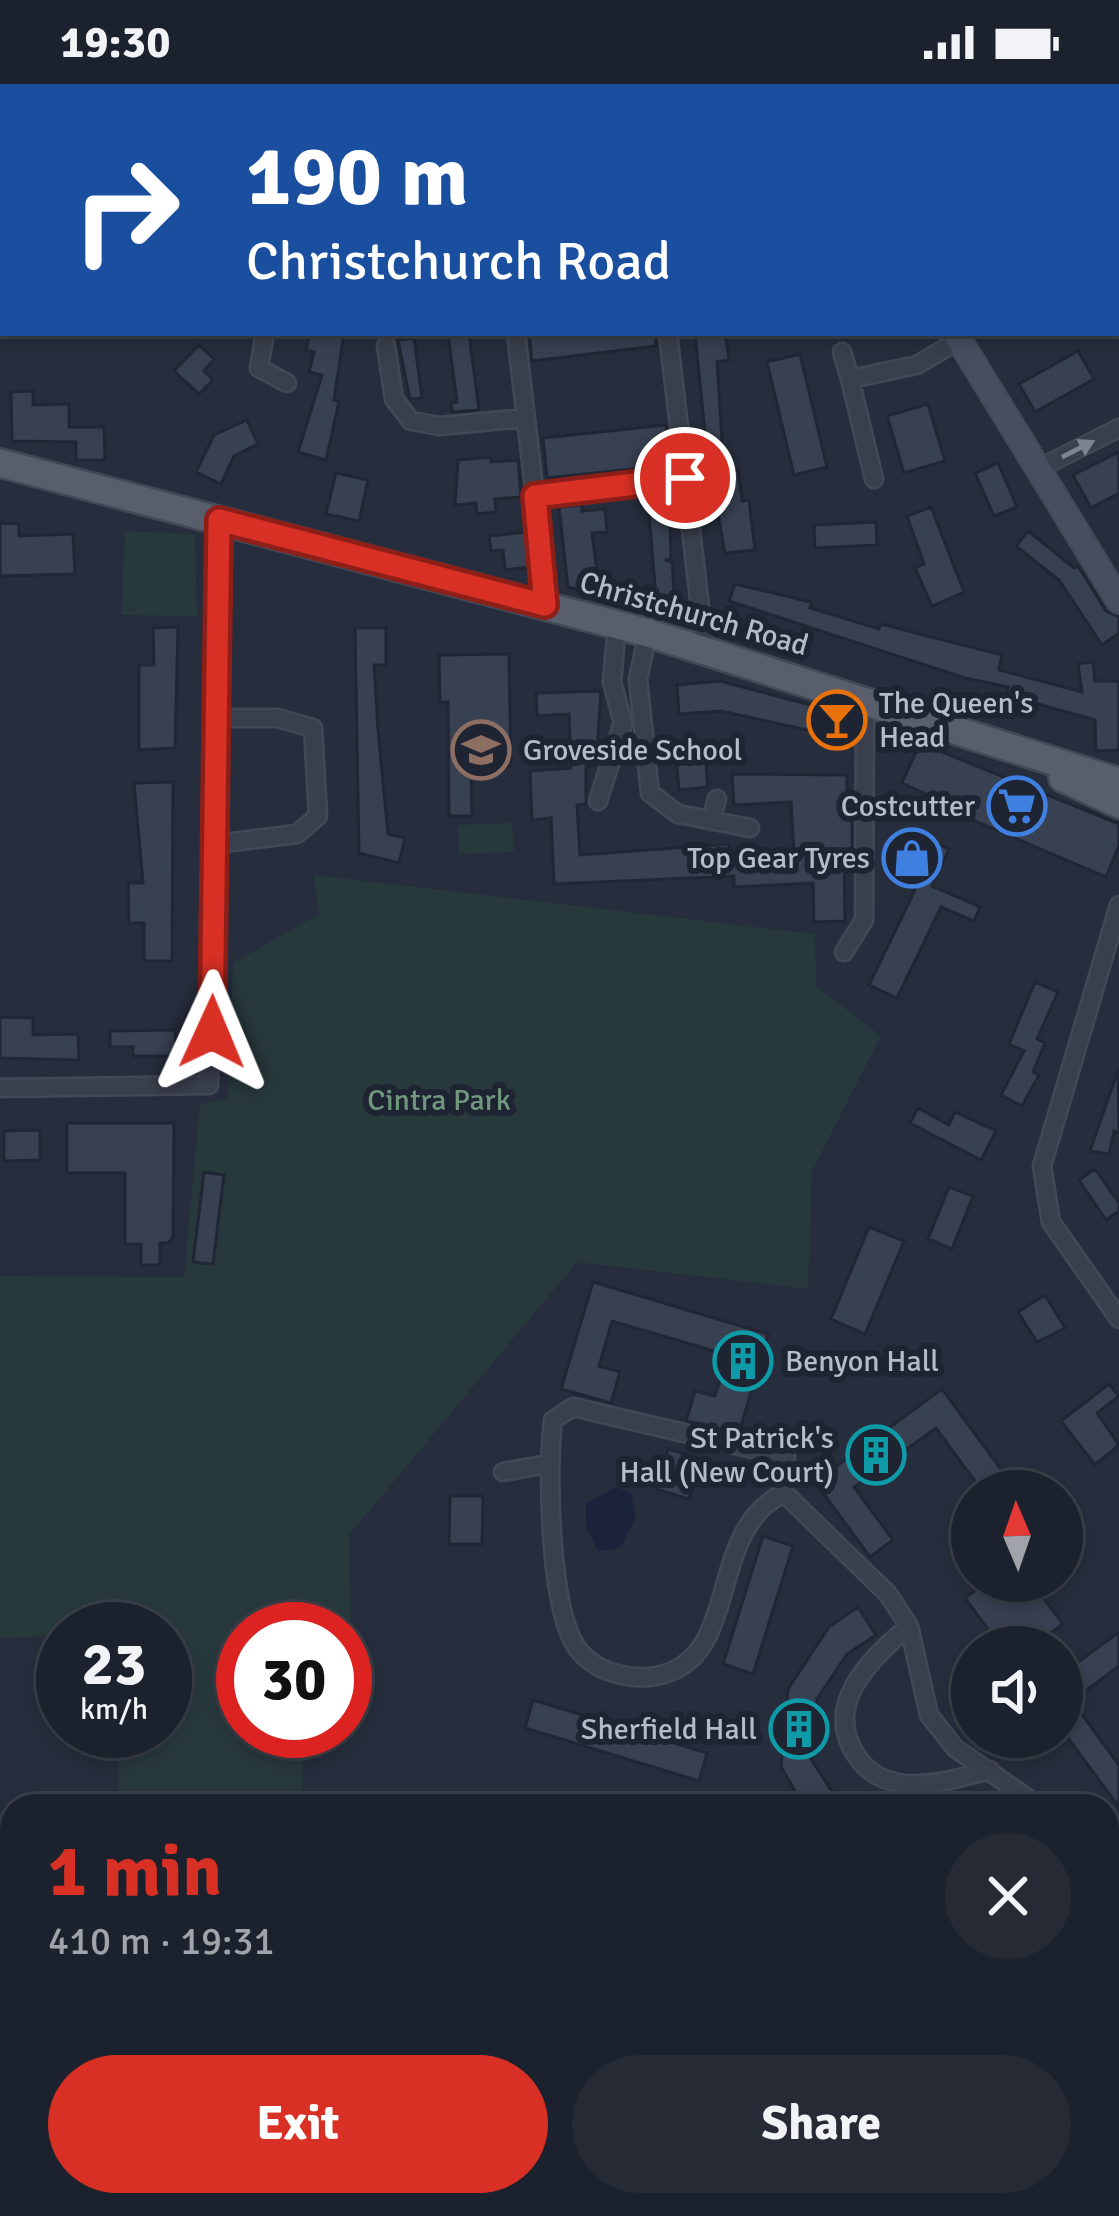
<!DOCTYPE html>
<html lang="en">
<head>
<meta charset="utf-8">
<style>
	body { margin:0; font-family:Signika,sans-serif; background:#252a35; color:#f1f3f6; height:100vh; display:flex; flex-direction:column; font-size:45px; white-space:nowrap }
	* { box-sizing:border-box; margin:0 }
	p { font-size:39px; color:#a0a4aa }
	.icon { flex:none; width:66px; height:66px; fill:none; stroke:currentColor; stroke-width:2; stroke-linecap:round; stroke-linejoin:round }
	.map { position:relative; flex:1; overflow:hidden }
	.side { position:absolute; left:0px; top:1710px; width:1119px; height:423px; display:flex; flex-direction:column; background:#1c222d; border-radius:36px 36px 0 0; box-shadow:0 6px 18px #0003,0 0 0 3px #3a3f49 }
	.side>* { flex:none }
	.banner { position:absolute; left:0px; top:0px; width:1119px; height:252px; box-shadow:0 6px 18px #0003,0 0 0 3px #3a3f49; background:#1a4fa0; color:#fff; overflow:hidden }
	.needle { width:78px; rotate:358deg }
	.fabs { position:absolute; left:951px; top:1386px; display:grid; gap:24px }
	.fabs a { display:grid; place-items:center; width:132px; height:132px; border-radius:50%; background:#1c222d; box-shadow:0 6px 18px #0003,0 0 0 3px #3a3f49; font-size:60px }
	.speed { position:absolute; left:36px; top:1518px; display:flex; gap:24px; font-size:60px; font-weight:700; text-align:center }
	.speed>* { display:grid; place-content:center; width:156px; height:156px; border-radius:50%; background:#1c222d; box-shadow:0 6px 18px #0003,0 0 0 3px #3a3f49; line-height:1 }
	.speed small { font-size:30px; font-weight:400 }
	.speed .limit { border:18px solid #d22; background:#fff; color:#111 }
	.pin { position:absolute; display:grid; place-items:center; width:102px; height:102px; color:#fff; margin:-51px; border:6px solid #fff; border-radius:50%; box-shadow:0 3px 12px #0007 }
	.me { position:absolute; width:132px; margin:-66px; rotate:1deg; stroke-linejoin:round; filter:drop-shadow(0 0 9px #0008) }
	.turn { display:flex; align-items:center; gap:42px; height:252px; padding:0 48px; font-size:54px }
	.turn .icon { width:156px; height:156px; stroke-width:2.5 }
	.turn b { display:block; font-size:84px; line-height:102px }
	.round { display:grid; place-items:center; flex:none; width:126px; height:126px; border-radius:63px; background:#252a35 }
	.summary { display:flex; align-items:center; justify-content:space-between; height:204px; padding:0 48px }
	h1 { font-size:72px; font-weight:800; line-height:90px; color:#d93025 }
	.primary-button { display:flex; gap:24px; margin-top:auto; padding:24px 48px }
	.primary-button a { flex:1; height:138px; border-radius:72px; background:#d93025; color:#fff; font-size:48px; font-weight:800; line-height:138px; text-align:center }
	.primary-button a+a { background:#252a35; color:#f1f3f6 }
	.status { display:flex; justify-content:space-between; align-items:center; height:84px; padding:0 60px; background:#1c222d; direction:ltr }
	.status svg { height:33px; fill:currentColor }
	.map>svg:first-child { display:block }
	.green { fill:#28393d }
	.water { fill:#1a233a }
	.lines { fill:none; stroke-linecap:round; stroke-linejoin:round }
	.stream { stroke:#1a233a; stroke-width:6 }
	.building { fill:#384152; stroke:#212634; stroke-width:3 }
	.street-casing { stroke:#434856; stroke-width:21 }
	.secondary-casing { stroke:#434856; stroke-width:28 }
	.primary-casing { stroke:#434856; stroke-width:32 }
	.street { stroke:#3a3f4d; stroke-width:16 }
	.secondary { stroke:#484e5f; stroke-width:24 }
	.primary { stroke:#585e6c; stroke-width:27 }
	.oneway { fill:#7e8391 }
	.route-casing { stroke:#8d1f18; stroke-width:30 }
	.route { stroke:#d93025; stroke-width:21 }
	.labels { text-anchor:middle; dominant-baseline:central; stroke-width:12; stroke-linejoin:round; paint-order:stroke }
	.street-label { font-size:30px; fill:#b6bbc8; stroke:#1f2432 }
	.poi-label { font-size:30px; fill:#b6bbc8; stroke:#1f2432; text-anchor:end }
	.park-label { font-size:30px; fill:#6e977c; stroke:#1f2432 }
</style>
</head>
<body>
<div class="status"><b>19:30</b><svg viewBox="0 0 49 12"><path d="M0 12V9h3v3zM5 12V6h3v6zM10 12V3h3v9zM15 12V0h3v12zM26 1h20v11H26zM47 4h2v5h-2z"/></svg></div>
<div class="map">
<svg width="1119" height="2132" viewBox="0 0 1119 2132">
	<rect width="100%" height="100%" fill="#262d3c"/>
	<path class="green" d="M125 447 195 450 197 532 121 531Z
		M512 739 514 768 459 770 458 741Z
		M314 791 815 850 816 902 881 952 812 1087 808 1205 577 1178 349 1451 351 1542 243 1545V1647H302L303 1722H119V1651L111 1647H165V1545H63V1552L0 1554V1192L184 1193 200 1020 228 1014 233 879 319 830Z"/>
	<path class="water" d="M617 1403 631 1409 636 1434 620 1464 598 1467 586 1443V1419Z"/>
	<g class="lines">
		<path class="stream" d="M865 2121 867 2132"/>
	</g>
	<path class="building" d="M310 249H344L334 316 339 317 326 376 298 368 322 291 309 288 314 268 306 266Z
		M448 249H469L479 326 452 328 451 319 457 318Z
		M529 249H655L656 262 532 277Z
		M703 249H725L729 276 717 278 724 388 738 386 742 417 749 416 755 466 725 469 707 368 695 250Z
		M414 254 422 314 410 315 398 256Z
		M199 261 214 275 204 287 213 296 199 310 174 287Z
		M1078 267 1094 295 1035 328 1019 300Z
		M800 270 827 383 794 391 767 278Z
		M33 307V321L69 320V343H104L105 376H76V358L12 357 11 308Z
		M928 320 945 377 904 389 887 332Z
		M247 336 258 360 234 372 221 400 196 388 214 351Z
		M666 341 671 381 547 394 543 354Z
		M1119 368V409L1091 424 1073 391Z
		M491 373V378L518 376 521 413 495 415 496 428 477 430 476 419 455 421 458 376Z
		M998 379 1017 423 994 432 975 389Z
		M336 389 368 396 359 437 326 430Z
		M582 421V427L605 425 607 448 592 449 600 511 568 503 559 423Z
		M931 423 964 508 932 522 915 484 924 480 907 432Z
		M670 428 671 475 665 476 672 478 676 536 647 530 646 502 655 501 649 431Z
		M876 438 877 461 815 464 814 441Z
		M0 439 19 440V452L73 450 75 490 0 492Z
		M1028 447 1074 484 1078 482 1106 527 1119 533V549L1102 561 1059 496 1016 462Z
		M526 448 529 483 505 486 503 466 491 467 489 452Z
		M735 500 811 518 810 524 879 545 881 540 1002 571 999 586 1082 608 1078 580 1093 578 1095 597H1119V666L1096 667 1095 636 1006 611 1008 603 965 594 729 517Z
		M178 543 175 664 139 666V581H154L153 544Z
		M355 544H386V581H374L378 646 388 750 405 754 399 779 359 769Z
		M509 570 511 682H471L472 732H449L448 618H440L439 571Z
		M720 597 852 632V656L721 627 679 630 677 601Z
		M601 607 596 681 586 683V720L577 721 580 771 729 760 730 773 794 770 791 718 734 721 732 690 847 691V707H852V772L844 773 845 837 814 838 813 799 734 803V792L554 800 551 734 532 736 530 687 571 684 569 630 537 632 536 609Z
		M704 658 708 703 679 706 675 661Z
		M920 659 1119 740V761L1106 793 930 718 932 713 902 699Z
		M173 698 172 877H144V839H129L128 799H143L134 699Z
		M916 750 949 765 932 802 980 823 974 837 941 823 897 914 869 901 915 806 895 797Z
		M1035 898 1058 908 1037 955 1045 959 1033 988 1039 991 1022 1022 1001 1011 1024 967 1009 960Z
		M0 933 33 934V951L78 950 79 976 0 974Z
		M175 946 176 972H133V963H110V947Z
		M1118 986 1119 1049 1114 1047 1109 1070 1090 1067Z
		M918 1024 949 1041 955 1028 996 1047 981 1076 910 1039Z
		M67 1039H174L173 1152 169 1159H160V1181H141V1160H125V1089H67Z
		M40 1046V1076L4 1077V1047Z
		M1095 1085 1119 1119V1127L1106 1136 1079 1096Z
		M204 1088 224 1091 213 1180 193 1178Z
		M949 1103 973 1112 952 1165 928 1155Z
		M869 1143 904 1157 865 1250 831 1235Z
		M593 1198 768 1250 739 1349 686 1337 695 1307 715 1312 728 1271 612 1237 599 1282 620 1288 611 1319 561 1305Z
		M1045 1211 1065 1244 1037 1258 1018 1228Z
		M1109 1300 1119 1312 1097 1329 1119 1361 1095 1381 1061 1337Z
		M942 1305 1017 1407H982L936 1344 854 1403 893 1456 870 1473 815 1398Z
		M668 1365 701 1375 689 1415 656 1405Z
		M450 1412H483L482 1460H449Z
		M763 1452 793 1462 753 1590 723 1580Z
		M988 1497H1031L1063 1540 1032 1563H1001L965 1514Z
		M858 1523 876 1551 847 1570 817 1615 811 1675 841 1722H804L781 1683 788 1605 829 1543Z
		M1119 1548V1582L1072 1617 1119 1681V1723L1062 1646V1590Z
		M533 1616 707 1669 699 1697 525 1644Z"/>
	<g class="lines">
		<g class="street-casing">
			<path id="street" d="M502 0 503 3
				M0 3 3 4
				M133 3V0
				M1116 72 1119 70
				M265 249 259 284 287 299
				M516 249 535 412 685 394 705 566
				M668 249 685 394
				M386 262 394 315 411 337 440 342 525 334
				M842 268 850 295 917 281 959 256
				M850 295 874 395
				M1036 386 1119 344
				M535 412 545 521
				M648 549 638 595 650 709 678 730 750 744
				M214 634H277L313 644 318 732 297 750 216 760
				M598 717 623 639 612 598 617 541
				M711 737 717 715
				M1119 821 1042 1082 1051 1138 1119 1235
				M844 868 864 836 865 615
				M0 1004 209 1001 219 436
				M573 1323 786 1373 784 1409C708 1446 740 1561 670 1588 640 1600 597 1591 577 1564 549 1524 547 1384 553 1336Z
				M503 1388 547 1380
				M784 1409 888 1510 909 1542 929 1631 955 1664 1039 1722
				M909 1542C869 1576 821 1622 858 1674 869 1690 887 1698 906 1700 935 1702 962 1693 990 1686
				M0 1800H12
				M1107 1817 1119 1816
				M0 2061 12 2060
				M294 2121V2132"/>
		</g>
		<g class="secondary-casing">
			<path id="secondary" d="M811 0 813 3
				M955 249 1119 517"/>
		</g>
		<g class="primary-casing">
			<path id="primary" d="M0 379 648 549 1119 698
				M1063 694 1119 720"/>
		</g>
		<use href="#street" class="street"/>
		<use href="#secondary" class="secondary"/>
		<use href="#primary" class="primary"/>
	</g>
	<defs><path id="oneway-solid" d="M-6-.8H1V-3.2L6.5 0L1 3.2V.8H-6Z" transform="scale(3)"/></defs>
	<use class="oneway" href="#oneway-solid" transform="translate(1078 365) rotate(-27)"/>
	<g class="lines">
		<g class="route-casing">
			<path id="route" d="M212 948 219 436 545 521 535 412 685 394"/>
		</g>
		<use href="#route" class="route"/>
	</g>
	<defs>
		<g id="bar-ring" transform="scale(3)"><circle r="9.5" fill="#1f2432" stroke="#e8710a" stroke-width="1.5"/><path d="M-6-5H6L.8 .8V4.5H3.5V6h-7V4.5H-.8V.8Z" fill="#e8710a"/></g>
		<g id="school-ring" transform="scale(3)"><circle r="9.5" fill="#1f2432" stroke="#8d6e63" stroke-width="1.5"/><path d="M0-5L7-2L0 1L-7-2ZM-4 1L0 2.5L4 1V4Q0 6-4 4Z" fill="#8d6e63"/></g>
		<g id="supermarket-ring" transform="scale(3)"><circle r="9.5" fill="#1f2432" stroke="#3f7fe0" stroke-width="1.5"/><path d="M-6-5.5h2.5l.6 2H6L4.5 2H-2.5L-4.4-4H-6ZM-1.5 3.2a1.3 1.3 0 1 0 .1 0ZM3 3.2a1.3 1.3 0 1 0 .1 0Z" fill="#3f7fe0"/></g>
		<g id="shop-ring" transform="scale(3)"><circle r="9.5" fill="#1f2432" stroke="#3f7fe0" stroke-width="1.5"/><path d="M-5-2.5h2.3a2.7 3.5 0 0 1 5.4 0H5L5.5 6h-11ZM-1.5-2.5h3a1.5 2.3 0 0 0-3 0Z" fill="#3f7fe0"/></g>
		<g id="building-ring" transform="scale(3)"><circle r="9.5" fill="#1f2432" stroke="#0f9aa8" stroke-width="1.5"/><path d="M-4-6H4V6H1V3H-1V6H-4ZM-2.5-4.3h1.7v1.8h-1.7ZM.8-4.3h1.7v1.8H.8ZM-2.5-1h1.7V.8h-1.7ZM.8-1h1.7V.8H.8Z" fill="#0f9aa8"/></g>
	</defs>
	<g fill-rule="evenodd">
		<use href="#bar-ring" x="837" y="636"/>
		<use href="#school-ring" x="481" y="666"/>
		<use href="#supermarket-ring" x="1017" y="722"/>
		<use href="#shop-ring" x="912" y="774"/>
		<use href="#building-ring" x="743" y="1277"/>
		<use href="#building-ring" x="876" y="1371"/>
		<use href="#building-ring" x="799" y="1645"/>
	</g>
	<g class="labels">
		<g class="street-label">
			<text transform="translate(694 530) rotate(16)">Christchurch Road</text>
		</g>
		<g class="poi-label">
			<text x="879" y="619" text-anchor="start">The Queen's<tspan x="879" dy="34">Head</tspan></text>
			<text x="523" y="666" text-anchor="start">Groveside School</text>
			<text x="975" y="722">Costcutter</text>
			<text x="870" y="774">Top Gear Tyres</text>
			<text x="785" y="1277" text-anchor="start">Benyon Hall</text>
			<text x="834" y="1354">St Patrick's<tspan x="834" dy="34">Hall (New Court)</tspan></text>
			<text x="757" y="1645">Sherfield Hall</text>
		</g>
		<g class="park-label">
			<text x="439" y="1016">Cintra Park</text>
		</g>
	</g>
</svg>
<div class="fabs">
<a><svg class="needle" viewBox="-14 -14 28 28"><path d="M0-13l5 13h-10z" fill="#e53935"/><path d="M0 13l5-13h-10z" fill="#a0a4aa"/></svg></a>
<a><svg class="icon" aria-label="sound" viewBox="0 0 24 24"><path d="M4 9h4l5-4v14l-5-4H4zM17 9q2 3 0 6"/></svg></a>
</div>
<div class="speed"><div>23<small>km/h</small></div><div class="limit">30</div></div>
<div class="pin" style="left:685px;top:394px;background:#d93025"><svg class="icon" aria-label="arrive" viewBox="0 0 24 24"><path d="M6 21V4h12l-3 4 3 4H6"/></svg></div>
<svg class="me" style="left:212px;top:948px" viewBox="-20 -20 40 40"><path d="M0-17L14 15 0 8-14 15z" fill="#d93025" stroke="#fff" stroke-width="4"/></svg>
<div class="banner">
<div class="turn"><svg class="icon" aria-label="right" viewBox="0 0 24 24"><path d="M7 20v-9h11M14 6l5 5-5 5"/></svg><div><b>190 m</b>Christchurch Road</div></div>
</div>
<section class="side">
<div class="summary"><div><h1>1 min</h1><p>410 m · 19:31</p></div><a class="round"><svg class="icon" aria-label="close" viewBox="0 0 24 24"><path d="M6 6l12 12M18 6L6 18"/></svg></a></div>
<div class="primary-button"><a>Exit</a><a>Share</a></div>
</section>
</div>
</body>
</html>
